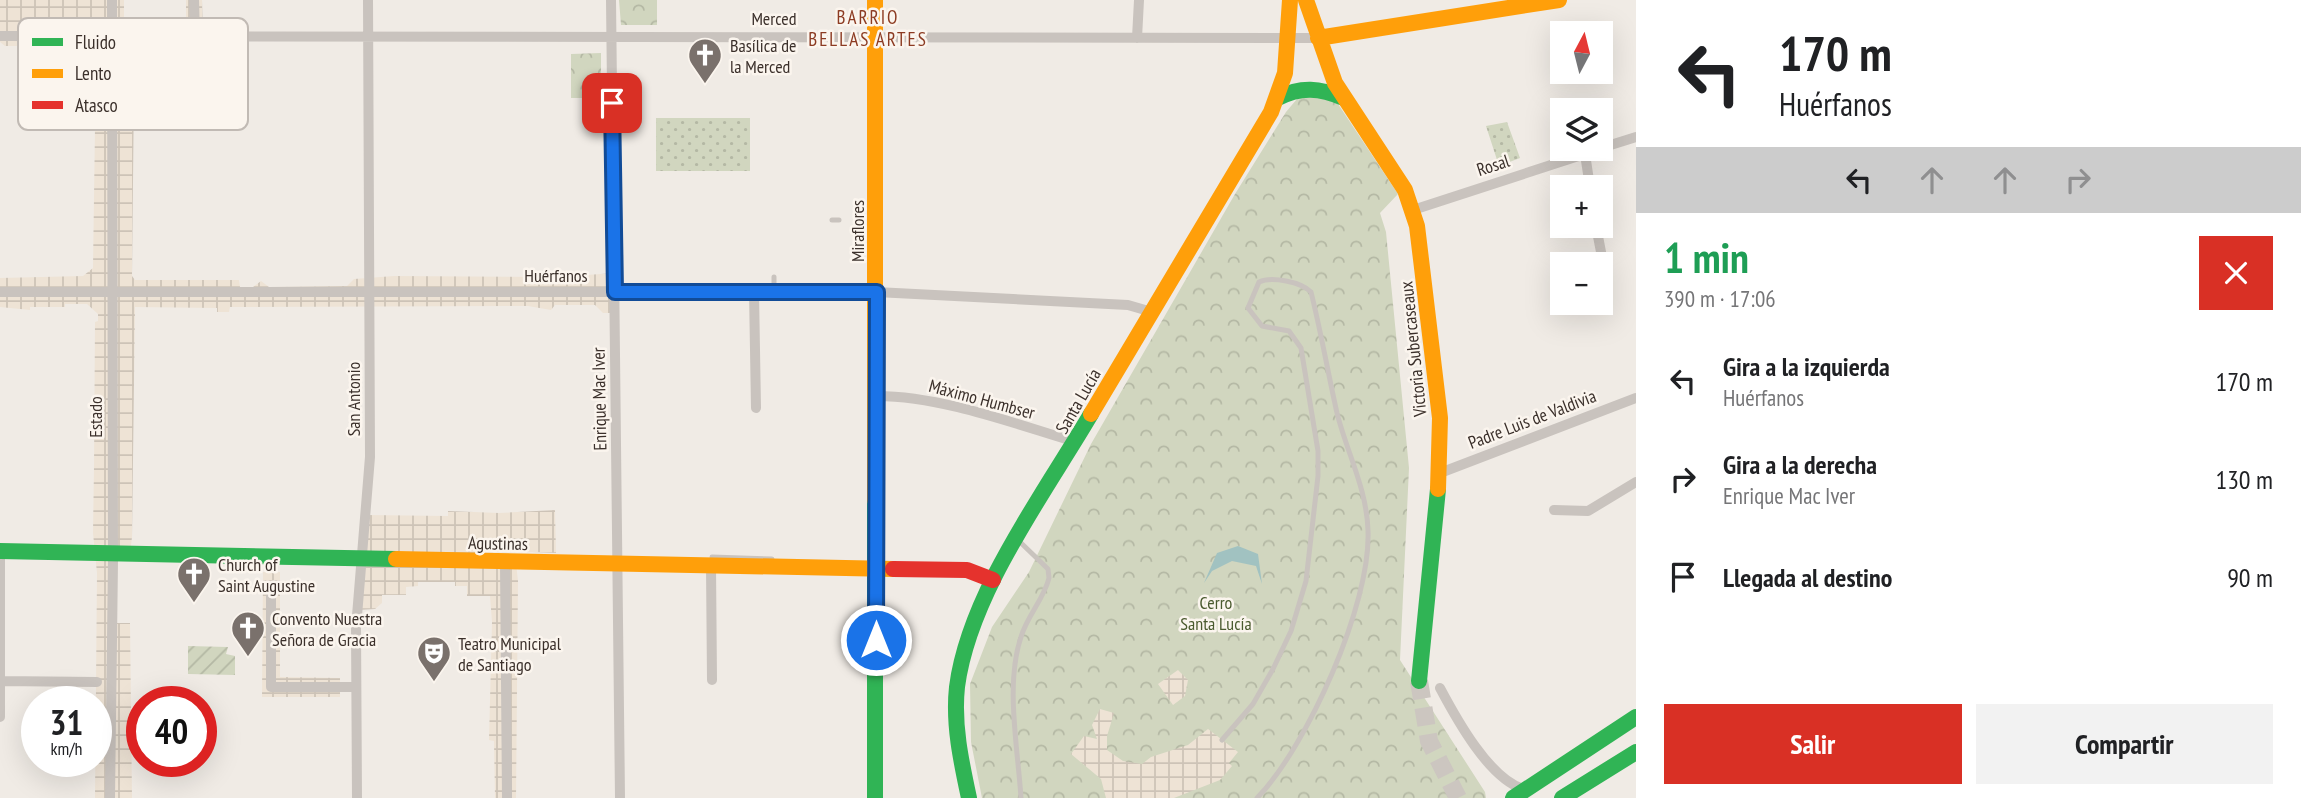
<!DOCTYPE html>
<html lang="es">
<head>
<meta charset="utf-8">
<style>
	body { margin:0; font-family:"PT Sans Narrow",sans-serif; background:#f2f2f2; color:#202124; height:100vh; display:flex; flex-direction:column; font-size:26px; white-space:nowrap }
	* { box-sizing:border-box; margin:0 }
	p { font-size:23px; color:#757577 }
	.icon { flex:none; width:38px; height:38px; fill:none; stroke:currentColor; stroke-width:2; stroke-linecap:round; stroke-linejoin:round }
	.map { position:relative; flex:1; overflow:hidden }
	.details { display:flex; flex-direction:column; background:#fff; width:665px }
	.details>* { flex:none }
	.hud { background:#fff; color:#202124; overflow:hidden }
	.needle { width:46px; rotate:7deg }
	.buttons { position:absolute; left:1550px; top:21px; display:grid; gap:14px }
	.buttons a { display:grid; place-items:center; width:63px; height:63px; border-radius:0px; background:#fff; box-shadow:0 7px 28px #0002; font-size:35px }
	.speed { position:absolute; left:21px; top:686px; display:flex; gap:14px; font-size:35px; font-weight:700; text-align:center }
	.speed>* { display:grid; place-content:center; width:91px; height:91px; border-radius:50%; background:#fff; box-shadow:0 7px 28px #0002; line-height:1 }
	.speed small { font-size:18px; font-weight:400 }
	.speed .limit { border:10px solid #d22; background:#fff; color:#111 }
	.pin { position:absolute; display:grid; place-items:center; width:60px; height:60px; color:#fff; margin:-30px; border-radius:14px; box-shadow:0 4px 10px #0006 }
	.me { position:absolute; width:77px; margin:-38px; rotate:0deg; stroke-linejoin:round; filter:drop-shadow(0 0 5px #0008) }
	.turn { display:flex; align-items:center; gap:24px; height:147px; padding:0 28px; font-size:32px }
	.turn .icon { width:91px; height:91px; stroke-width:2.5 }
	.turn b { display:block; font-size:49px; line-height:60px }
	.lanes { display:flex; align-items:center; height:66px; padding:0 28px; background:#0003; justify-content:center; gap:35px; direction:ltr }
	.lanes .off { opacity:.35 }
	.round { display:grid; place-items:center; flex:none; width:74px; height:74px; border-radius:0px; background:#f2f2f2 }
	.overview { display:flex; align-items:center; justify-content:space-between; height:119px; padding:0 28px }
	h1 { font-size:42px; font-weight:600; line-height:52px; color:#1e9e55 }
	.button { display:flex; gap:14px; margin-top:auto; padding:14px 28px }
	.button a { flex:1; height:80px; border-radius:0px; background:#d93025; color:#fff; font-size:28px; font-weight:600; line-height:80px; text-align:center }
	.button a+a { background:#f2f2f2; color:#202124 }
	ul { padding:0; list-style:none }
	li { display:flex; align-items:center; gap:21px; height:98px; padding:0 28px }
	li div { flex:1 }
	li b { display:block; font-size:26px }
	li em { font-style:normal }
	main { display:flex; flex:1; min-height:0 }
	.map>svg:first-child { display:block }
	.grass { fill:url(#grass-dots) }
	.park { fill:url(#park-crowns) }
	.garden { fill:url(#garden-furrows) }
	.plaza { fill:url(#plaza-grid) }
	.water { fill:#a1c2c1 }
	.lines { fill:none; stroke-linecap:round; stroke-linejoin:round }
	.primary-tunnel { stroke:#ccc6c0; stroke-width:18; stroke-dasharray:18 9; stroke-linecap:butt }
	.lane { stroke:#c9c3be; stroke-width:5 }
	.street { stroke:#c9c3be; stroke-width:10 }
	.fast { stroke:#30b455; stroke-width:16 }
	.slow { stroke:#ff9f0a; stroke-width:16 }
	.jam { stroke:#e5322d; stroke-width:16 }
	.route-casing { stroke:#114b97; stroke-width:18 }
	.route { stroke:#1a73e8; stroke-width:12 }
	.labels { text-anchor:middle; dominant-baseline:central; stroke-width:5; stroke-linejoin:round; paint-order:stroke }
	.street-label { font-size:18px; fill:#3b302b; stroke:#fbf5ee }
	.poi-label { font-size:18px; fill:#3b302b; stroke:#fbf5ee; text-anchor:start }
	.park-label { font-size:18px; fill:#4a5a2e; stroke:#fbf5ee }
	.neighbourhood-label { font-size:19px; letter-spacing:2px; fill:#8c3b22; stroke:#fbf5ee }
	.key { fill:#fbf5ee; stroke:#c1bab4; stroke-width:2 }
	.key-label { font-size:19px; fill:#3b302b }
</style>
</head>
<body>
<main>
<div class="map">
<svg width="1636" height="798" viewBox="0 0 1636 798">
	<defs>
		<pattern id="grass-dots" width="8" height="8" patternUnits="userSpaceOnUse" patternTransform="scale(1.75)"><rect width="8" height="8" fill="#d1d6bf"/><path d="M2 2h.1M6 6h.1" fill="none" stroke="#b4b8a4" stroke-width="1.8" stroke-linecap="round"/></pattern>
		<pattern id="park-crowns" width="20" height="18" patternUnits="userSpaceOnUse" patternTransform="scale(1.75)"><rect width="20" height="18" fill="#d1d6bf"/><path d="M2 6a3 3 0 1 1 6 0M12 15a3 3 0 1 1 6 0" fill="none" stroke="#b4b8a4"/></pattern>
		<pattern id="garden-furrows" width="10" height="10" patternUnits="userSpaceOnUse" patternTransform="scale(1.75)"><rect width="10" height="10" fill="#d1d6bf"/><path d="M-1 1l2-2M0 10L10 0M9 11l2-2" fill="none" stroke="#b4b8a4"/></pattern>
		<pattern id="plaza-grid" width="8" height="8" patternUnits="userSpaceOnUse" patternTransform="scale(1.75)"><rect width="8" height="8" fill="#eee3d5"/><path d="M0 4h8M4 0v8" fill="none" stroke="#cdc3b7"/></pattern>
	</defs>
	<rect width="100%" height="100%" fill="#f0ebe5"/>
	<path class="grass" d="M656 118H750V171H656Z
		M1507 122 1520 158 1499 166 1486 126Z"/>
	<path class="park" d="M619 0H657V25H621Z
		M601 53V98H571V54Z
		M1302 93 1334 98 1398 194 1380 213 1386 232 1409 468 1400 660 1485 792 1486 798H982L971 742 970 684 992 627 1029 572 1091 444 1235 194 1286 112Z"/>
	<path class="garden" d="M188 646 228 647 226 654 235 656V675L188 674Z"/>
	<path class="plaza" d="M0 0H124V18H135V23H186V0H202L203 37H130V48L124 53V87L134 88 132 276 135 280H239L240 287H253L261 281 269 287 347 286 354 279 394 276 558 277 615 273V313H603L595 305H555L551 310 528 306 230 307 229 312H217V308L135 307 132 537 129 561H114L113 623H130L132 798H95L97 573 93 533 94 467 95 322 98 321V314L87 304H65V307H30V310L0 307V278L83 276 93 268 96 58 85 57V46H5L0 42Z
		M555 510 556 553 484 550 477 553 516 563 518 581 516 798H495L494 741 489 740 492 622 490 596H467V586H455V582H418V586L406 587V595H382V603L375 609 357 610 367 515 448 516V511L499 513Z
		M263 572H280V677L340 678V697H262Z
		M1178 670 1188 680 1185 696 1173 705 1158 684Z
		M1100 709 1114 713 1107 736V750L1123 761 1142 764 1151 757 1188 745 1208 729 1238 752 1229 763 1232 766 1220 780 1174 798H1106L1101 779 1071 754 1084 736 1097 739 1092 725Z"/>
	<path class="water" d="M1238 546 1258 554 1262 584 1256 566 1232 561 1212 571 1204 583 1217 553Z"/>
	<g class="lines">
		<path class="primary-tunnel" d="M1419 681 1429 741 1458 798"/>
		<path class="lane" d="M832 220H839
			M774 277V292
			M1019 541 1048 569 1049 578C1044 599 1027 616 1021 637 1005 684 1018 749 1021 798
			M712 557 772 559
			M1222 740 1253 704 1273 669 1291 631 1306 581 1318 476V451L1301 348 1289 331 1262 326 1248 308 1259 282C1272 276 1301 282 1311 292 1321 332 1328 373 1337 413 1347 453 1367 489 1368 531 1371 604 1307 747 1257 798"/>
		<path class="street" d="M194 0 195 37
			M611 0 620 798
			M0 36 1318 38
			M1137 38 1139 0
			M1601 148 1636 137
			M1585 154 1590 187
			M1413 210 1600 149
			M1596 226 1602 257
			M0 292H876L1128 305 1152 312
			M754 292 756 408
			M877 396C941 396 1015 424 1076 442
			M1440 473 1636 398
			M1554 510 1588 511 1636 482
			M505 563 507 798
			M711 566 712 680
			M271 590V687H356
			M0 681 97 682
			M1440 688C1457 720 1489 778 1523 789
			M0 717V551
			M110 798 113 561 112 0
			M357 798 356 628 370 457 368 0"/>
		<path class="fast" d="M1278 98C1301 86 1320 88 1344 98
			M875 500V798
			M0 551 396 559
			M1419 681 1438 489
			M969 798C961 761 953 724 957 687 969 594 1044 494 1091 414
			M1513 798 1636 717
			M1562 798 1636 752"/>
		<path class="slow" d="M875 0V500
			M1306 0 1335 83 1405 190 1417 226 1440 418 1438 489
			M1318 38 1559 0
			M1091 414 1271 112 1285 73 1290 0
			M396 559 893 569"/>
		<path class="jam" d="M893 569 967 570 993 580"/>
	</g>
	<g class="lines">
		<g class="route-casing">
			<path id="route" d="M612 103 615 292H877L876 640"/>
		</g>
		<use href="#route" class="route"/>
	</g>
	<defs>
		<g id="church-pin" transform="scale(1.75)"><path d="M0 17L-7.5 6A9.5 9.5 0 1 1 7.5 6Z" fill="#7a716c" stroke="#fbf5ee"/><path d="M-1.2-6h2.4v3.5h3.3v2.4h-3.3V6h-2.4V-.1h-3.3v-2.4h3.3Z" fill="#fff"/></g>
		<g id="theatre-pin" transform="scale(1.75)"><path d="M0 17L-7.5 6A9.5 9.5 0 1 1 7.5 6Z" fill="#7a716c" stroke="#fbf5ee"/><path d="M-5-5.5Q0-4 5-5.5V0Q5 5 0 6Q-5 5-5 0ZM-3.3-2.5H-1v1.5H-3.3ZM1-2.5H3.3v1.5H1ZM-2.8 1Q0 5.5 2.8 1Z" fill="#fff"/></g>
	</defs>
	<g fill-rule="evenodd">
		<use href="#church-pin" x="705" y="55"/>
		<use href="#church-pin" x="194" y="574"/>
		<use href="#church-pin" x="248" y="628"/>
		<use href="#theatre-pin" x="434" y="653"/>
	</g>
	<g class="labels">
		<g class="street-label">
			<text x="774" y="18">Merced</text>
			<text transform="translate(1493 165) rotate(-18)">Rosal</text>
			<text transform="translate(857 231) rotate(-90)">Miraflores</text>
			<text x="556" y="275">Huérfanos</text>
			<text transform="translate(1413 349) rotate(-96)">Victoria Subercaseaux</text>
			<text transform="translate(353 399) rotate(-90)">San Antonio</text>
			<text transform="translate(599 399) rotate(-91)">Enrique Mac Iver</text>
			<text transform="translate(982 399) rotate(15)">Máximo Humbser</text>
			<text transform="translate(1078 401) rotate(-60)">Santa Lucía</text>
			<text transform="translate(95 417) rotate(-90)">Estado</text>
			<text transform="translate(1532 419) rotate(-21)">Padre Luis de Valdivia</text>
			<text transform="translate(498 543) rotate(1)">Agustinas</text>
		</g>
		<g class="poi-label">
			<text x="730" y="45">Basílica de<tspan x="730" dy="21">la Merced</tspan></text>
			<text x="218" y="564">Church of<tspan x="218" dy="21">Saint Augustine</tspan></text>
			<text x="272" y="618">Convento Nuestra<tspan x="272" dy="21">Señora de Gracia</tspan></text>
			<text x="458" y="643">Teatro Municipal<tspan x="458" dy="21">de Santiago</tspan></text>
		</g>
		<g class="park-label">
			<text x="1216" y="602">Cerro<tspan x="1216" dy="21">Santa Lucía</tspan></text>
		</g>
		<g class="neighbourhood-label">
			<text x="868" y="17">BARRIO<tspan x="868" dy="22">BELLAS ARTES</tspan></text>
		</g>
	</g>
	<rect x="18" y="18" width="230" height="112" rx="10" class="key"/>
	<rect x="32" y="38" width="31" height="8" fill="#30b455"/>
	<rect x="32" y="69" width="31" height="9" fill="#ff9f0a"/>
	<rect x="32" y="101" width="31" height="8" fill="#e5322d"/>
	<g class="key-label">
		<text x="75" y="49">Fluido</text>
		<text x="75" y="80">Lento</text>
		<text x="75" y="112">Atasco</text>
	</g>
</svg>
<div class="buttons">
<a><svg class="needle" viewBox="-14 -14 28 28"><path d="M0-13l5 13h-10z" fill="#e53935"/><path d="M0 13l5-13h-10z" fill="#757577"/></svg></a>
<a><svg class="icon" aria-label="layers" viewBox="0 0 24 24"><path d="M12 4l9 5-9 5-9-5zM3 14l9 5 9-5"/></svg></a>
<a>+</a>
<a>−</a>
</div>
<div class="speed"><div>31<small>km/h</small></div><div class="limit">40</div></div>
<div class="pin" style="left:612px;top:103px;background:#d93025"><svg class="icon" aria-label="arrive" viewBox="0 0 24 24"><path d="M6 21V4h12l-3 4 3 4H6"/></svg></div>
<svg class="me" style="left:876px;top:640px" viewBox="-20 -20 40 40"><circle r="17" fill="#1a73e8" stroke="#fff" stroke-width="3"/><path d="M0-11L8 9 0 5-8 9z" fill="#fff"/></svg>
</div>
<section class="details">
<div class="hud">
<div class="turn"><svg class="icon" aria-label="left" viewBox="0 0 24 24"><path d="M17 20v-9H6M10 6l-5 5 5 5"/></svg><div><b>170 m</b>Huérfanos</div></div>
<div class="lanes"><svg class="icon" aria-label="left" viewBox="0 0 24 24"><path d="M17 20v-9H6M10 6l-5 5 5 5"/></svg><svg class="icon off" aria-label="ahead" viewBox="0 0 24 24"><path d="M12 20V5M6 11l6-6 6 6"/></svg><svg class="icon off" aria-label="ahead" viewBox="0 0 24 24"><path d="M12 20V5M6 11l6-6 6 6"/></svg><svg class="icon off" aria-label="right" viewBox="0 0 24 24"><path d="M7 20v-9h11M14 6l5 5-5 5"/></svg></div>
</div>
<div class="overview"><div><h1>1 min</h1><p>390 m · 17:06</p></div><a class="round" style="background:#d93025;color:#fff"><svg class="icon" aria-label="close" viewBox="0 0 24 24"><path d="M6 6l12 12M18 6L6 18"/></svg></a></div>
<ul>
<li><svg class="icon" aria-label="left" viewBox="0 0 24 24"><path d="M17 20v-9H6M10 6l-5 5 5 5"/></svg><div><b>Gira a la izquierda</b><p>Huérfanos</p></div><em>170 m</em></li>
<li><svg class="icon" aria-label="right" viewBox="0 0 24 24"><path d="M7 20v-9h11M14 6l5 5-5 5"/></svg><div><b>Gira a la derecha</b><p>Enrique Mac Iver</p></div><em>130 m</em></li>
<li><svg class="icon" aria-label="arrive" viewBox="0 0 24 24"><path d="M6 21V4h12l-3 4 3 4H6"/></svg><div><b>Llegada al destino</b></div><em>90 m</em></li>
</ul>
<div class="button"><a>Salir</a><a>Compartir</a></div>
</section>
</main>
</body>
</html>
